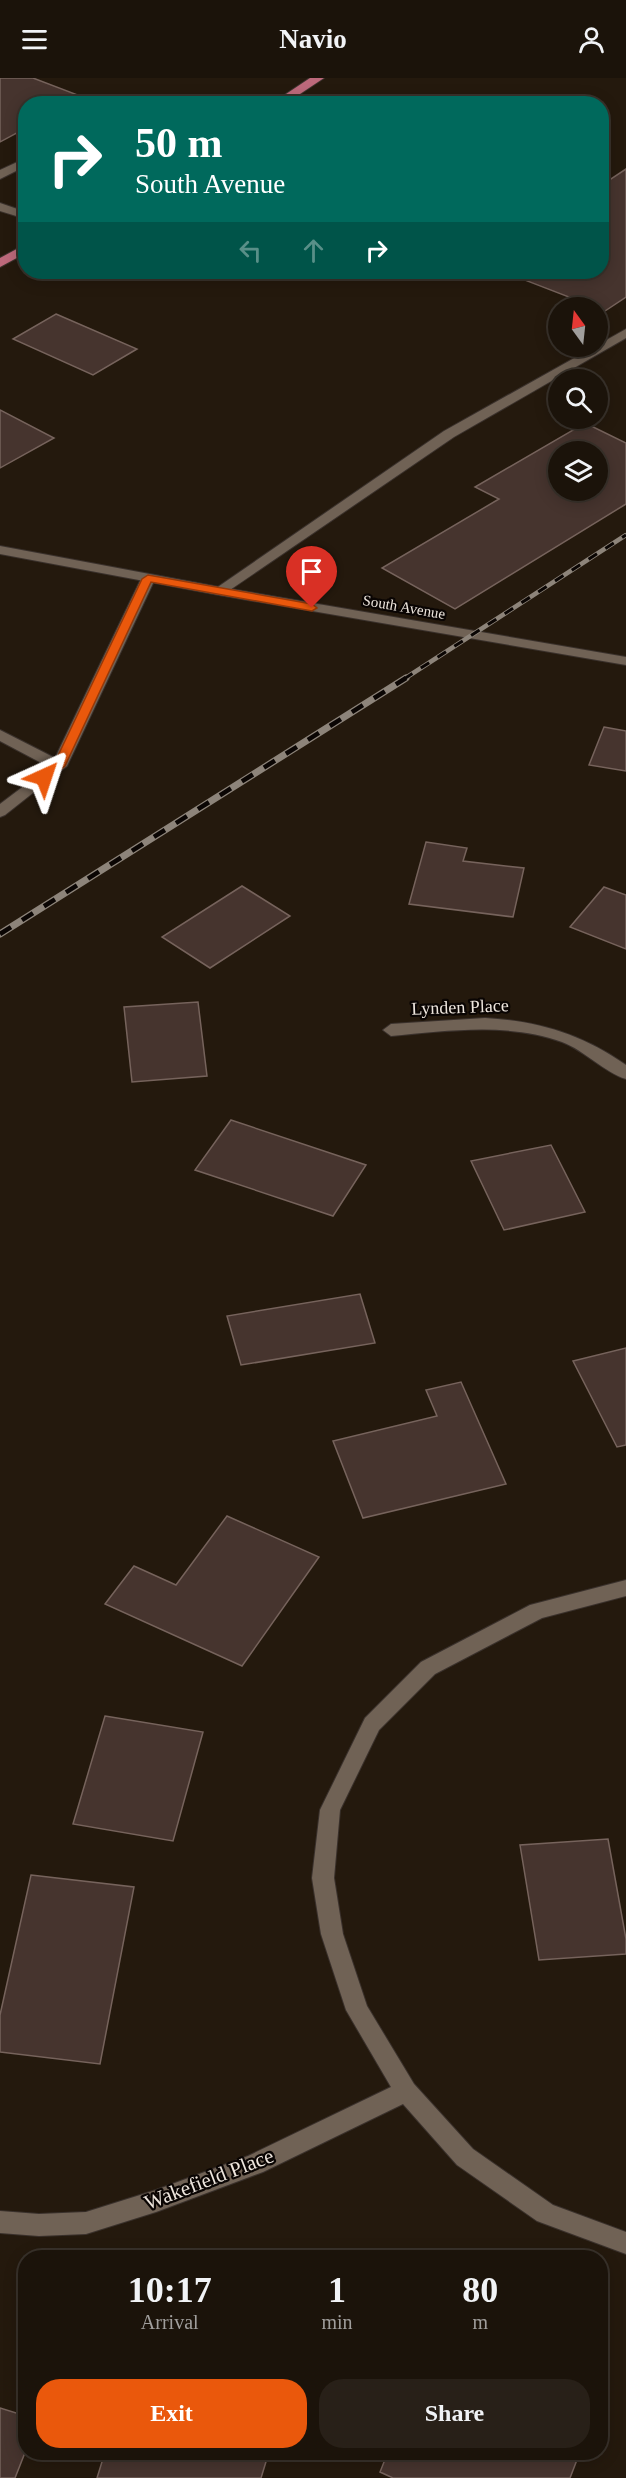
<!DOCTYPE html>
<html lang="en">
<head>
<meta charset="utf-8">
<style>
	body { margin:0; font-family:Georgia,serif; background:#282018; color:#f1f3f6; height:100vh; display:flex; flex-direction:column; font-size:22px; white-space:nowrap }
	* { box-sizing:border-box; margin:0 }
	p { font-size:20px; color:#a09e9c }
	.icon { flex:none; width:33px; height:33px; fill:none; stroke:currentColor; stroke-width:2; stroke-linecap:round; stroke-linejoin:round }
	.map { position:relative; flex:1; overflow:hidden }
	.panel { position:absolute; left:18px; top:2172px; width:590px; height:210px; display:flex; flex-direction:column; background:#1b130a; border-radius:24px; box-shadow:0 3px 15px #0003,0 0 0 2px #39322b }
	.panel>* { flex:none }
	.top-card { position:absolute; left:18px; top:18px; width:591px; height:183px; border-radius:24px; box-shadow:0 3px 15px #0003,0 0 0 2px #39322b; background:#00695c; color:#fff; overflow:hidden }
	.needle { width:39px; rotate:345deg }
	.fabs { position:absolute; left:548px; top:219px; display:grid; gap:12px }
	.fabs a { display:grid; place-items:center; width:60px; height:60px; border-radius:50%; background:#1b130a; box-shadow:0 3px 15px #0003,0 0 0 2px #39322b; font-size:30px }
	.pin { position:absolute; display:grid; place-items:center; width:51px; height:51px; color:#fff; margin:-62px -26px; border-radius:50% 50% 50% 0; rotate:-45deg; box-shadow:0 0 6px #0007 }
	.pin .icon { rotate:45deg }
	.me { position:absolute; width:66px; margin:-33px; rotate:42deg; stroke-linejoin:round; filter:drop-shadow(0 0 4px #0008) }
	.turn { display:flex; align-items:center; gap:21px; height:126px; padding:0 18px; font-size:27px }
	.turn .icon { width:78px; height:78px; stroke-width:2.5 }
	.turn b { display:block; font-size:42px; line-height:51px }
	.lanes { display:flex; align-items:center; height:57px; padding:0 18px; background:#0003; justify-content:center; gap:30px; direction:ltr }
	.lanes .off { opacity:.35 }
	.eta { display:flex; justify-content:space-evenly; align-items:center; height:102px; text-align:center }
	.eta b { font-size:36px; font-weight:600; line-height:42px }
	.action { display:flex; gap:12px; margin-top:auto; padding:12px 18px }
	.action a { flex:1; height:69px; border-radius:24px; background:#ea580c; color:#fff; font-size:24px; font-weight:600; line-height:69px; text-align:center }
	.action a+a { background:#282018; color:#f1f3f6 }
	header { display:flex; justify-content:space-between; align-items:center; height:78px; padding:0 18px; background:#1b130a; font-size:27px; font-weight:600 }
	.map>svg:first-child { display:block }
	.building { fill:#46342e; stroke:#76635c; stroke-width:1.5; fill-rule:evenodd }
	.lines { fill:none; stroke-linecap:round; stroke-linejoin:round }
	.service-casing { stroke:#3a312c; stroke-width:2 }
	.minor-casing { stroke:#3a312c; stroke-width:2 }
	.tertiary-casing { stroke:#3a312c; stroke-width:2 }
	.primary-casing { stroke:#3a312c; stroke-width:2 }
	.service { fill:#706255; fill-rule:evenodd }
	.minor { fill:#706255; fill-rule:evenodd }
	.tertiary { fill:#706255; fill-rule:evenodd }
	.primary { fill:#bd697b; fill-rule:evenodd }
	.rail-far1-casing { stroke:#8d847a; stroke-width:4.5 }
	.rail-casing { stroke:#8d847a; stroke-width:7 }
	.rail-far1 { stroke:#0a0503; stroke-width:3; stroke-dasharray:10; stroke-linecap:butt }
	.rail { stroke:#0a0503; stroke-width:4.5; stroke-dasharray:13; stroke-linecap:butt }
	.route { fill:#ea580c; stroke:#983908; stroke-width:1.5 }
	.labels { text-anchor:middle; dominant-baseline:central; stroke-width:4.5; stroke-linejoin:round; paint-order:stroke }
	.far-street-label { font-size:15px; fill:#ede5dd; stroke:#0a0503 }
	.street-label { font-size:18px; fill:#ede5dd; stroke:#0a0503 }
	.near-street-label { font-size:21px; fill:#ede5dd; stroke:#0a0503 }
</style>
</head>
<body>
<header><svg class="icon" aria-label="menu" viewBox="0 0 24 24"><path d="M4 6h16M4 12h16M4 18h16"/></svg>Navio<svg class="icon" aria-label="person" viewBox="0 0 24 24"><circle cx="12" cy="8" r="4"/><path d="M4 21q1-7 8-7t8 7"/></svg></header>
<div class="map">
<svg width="626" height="2400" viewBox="0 0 626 2400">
	<rect width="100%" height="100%" fill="#24190d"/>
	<path class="building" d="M0 0H33L83 19 70 26H26V50L0 64Z
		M626 91V219L605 233 504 194H602V107Z
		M56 236 137 271 93 297 13 261Z
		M0 332 54 360 0 390Z
		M585 345 626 365V426L455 531 382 490 499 421 475 409ZM558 374H597V412H558Z
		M604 649 626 653V693L589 687Z
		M426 764 467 770 463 783 524 790 513 839 409 826Z
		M242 808 290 838 210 890 162 859Z
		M604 809 626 817V871L570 849Z
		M198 924 207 998 132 1004 124 929Z
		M231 1042 366 1087 333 1138 195 1092Z
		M551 1067 585 1134 504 1152 471 1083Z
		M360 1216 375 1265 241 1287 227 1238Z
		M626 1270V1367L617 1369 573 1283Z
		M461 1304 506 1406 363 1440 333 1363 437 1338 426 1312Z
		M227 1438 319 1479 242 1588 105 1526 134 1488 176 1507Z
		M105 1638 203 1654 173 1763 73 1746Z
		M608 1761 626 1861V1876L539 1882 520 1767Z
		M31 1797 134 1809 100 1986 0 1974V1937Z
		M0 2330 26 2338V2372L15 2400H0Z
		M105 2374H269L261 2400H97Z
		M388 2374H580L570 2400H393L380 2394Z"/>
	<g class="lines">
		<g class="service-casing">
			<path id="service" d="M138 20 151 26H128Z
				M26 80V88L0 101V92Z
				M0 125 26 134V141L0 133Z
				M626 251V260L454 359 224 516H214L212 513 444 353Z
				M148 497 155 501 67 688 5 737 0 739V726L49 689 0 663V652L55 680 141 501Z"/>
		</g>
		<g class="minor-casing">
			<path id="minor" d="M485 940C538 943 582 956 626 987V1001C605 995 584 972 562 964 507 944 447 953 391 958L383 952 391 946Z
				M626 1502V1518L542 1540 435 1596 379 1652 340 1732 334 1800 343 1856 367 1928 414 2006 473 2071 553 2127 626 2154V2176L537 2143 457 2087 403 2026 263 2094 156 2134 86 2156 39 2158 0 2155V2133L39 2136 86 2134 156 2112 248 2078 391 2009 346 1932 321 1856 312 1800 320 1732 365 1640 421 1584 530 1527Z"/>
		</g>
		<g class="tertiary-casing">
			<path id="tertiary" d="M0 468 219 509 626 579V587L219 517 0 476Z"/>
		</g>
		<g class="primary-casing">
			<path id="primary" d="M310 0H324L285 26H271Z
				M26 166V175L0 189V180Z"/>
		</g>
		<use href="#service" class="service"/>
		<use href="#minor" class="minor"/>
		<use href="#tertiary" class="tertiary"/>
		<use href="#primary" class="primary"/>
		<g class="rail-far1-casing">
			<path id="rail-far1" d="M404 601 626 457"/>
		</g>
		<g class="rail-casing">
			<path id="rail" d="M0 856 406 600"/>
		</g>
		<use href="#rail-far1" class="rail-far1"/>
		<use href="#rail" class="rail"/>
	</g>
	<path class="route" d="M148 497 312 526 317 530 312 533 151 504 65 688 48 702H40V697L54 686 142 501Z"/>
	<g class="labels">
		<g class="far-street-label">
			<text transform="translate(404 529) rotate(10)">South Avenue</text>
		</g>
		<g class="street-label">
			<text transform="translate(460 929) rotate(-2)">Lynden Place</text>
		</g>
		<g class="near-street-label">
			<text transform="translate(209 2101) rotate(-21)">Wakefield Place</text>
		</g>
	</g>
</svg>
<div class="fabs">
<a><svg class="needle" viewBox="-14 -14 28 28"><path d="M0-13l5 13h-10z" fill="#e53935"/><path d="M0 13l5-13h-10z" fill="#a09e9c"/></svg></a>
<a><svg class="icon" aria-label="search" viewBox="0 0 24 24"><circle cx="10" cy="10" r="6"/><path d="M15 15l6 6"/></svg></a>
<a><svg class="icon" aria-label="layers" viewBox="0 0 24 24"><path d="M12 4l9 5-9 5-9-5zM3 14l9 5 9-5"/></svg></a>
</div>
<div class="pin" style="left:312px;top:530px;background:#d93025"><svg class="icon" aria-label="arrive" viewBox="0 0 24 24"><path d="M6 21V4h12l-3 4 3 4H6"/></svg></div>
<svg class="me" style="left:44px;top:699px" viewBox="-20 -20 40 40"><path d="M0-17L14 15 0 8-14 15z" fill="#ea580c" stroke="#fff" stroke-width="4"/></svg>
<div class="top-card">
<div class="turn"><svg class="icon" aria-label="right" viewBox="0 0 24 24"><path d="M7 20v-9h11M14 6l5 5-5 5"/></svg><div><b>50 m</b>South Avenue</div></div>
<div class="lanes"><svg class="icon off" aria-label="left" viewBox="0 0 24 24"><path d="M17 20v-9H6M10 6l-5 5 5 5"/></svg><svg class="icon off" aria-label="ahead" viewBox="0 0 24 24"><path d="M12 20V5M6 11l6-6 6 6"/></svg><svg class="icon" aria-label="right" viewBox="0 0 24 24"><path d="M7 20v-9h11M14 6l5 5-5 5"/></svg></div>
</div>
<section class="panel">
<div class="eta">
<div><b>10:17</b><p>Arrival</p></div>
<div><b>1</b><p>min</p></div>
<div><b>80</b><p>m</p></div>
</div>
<div class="action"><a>Exit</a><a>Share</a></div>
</section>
</div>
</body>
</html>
